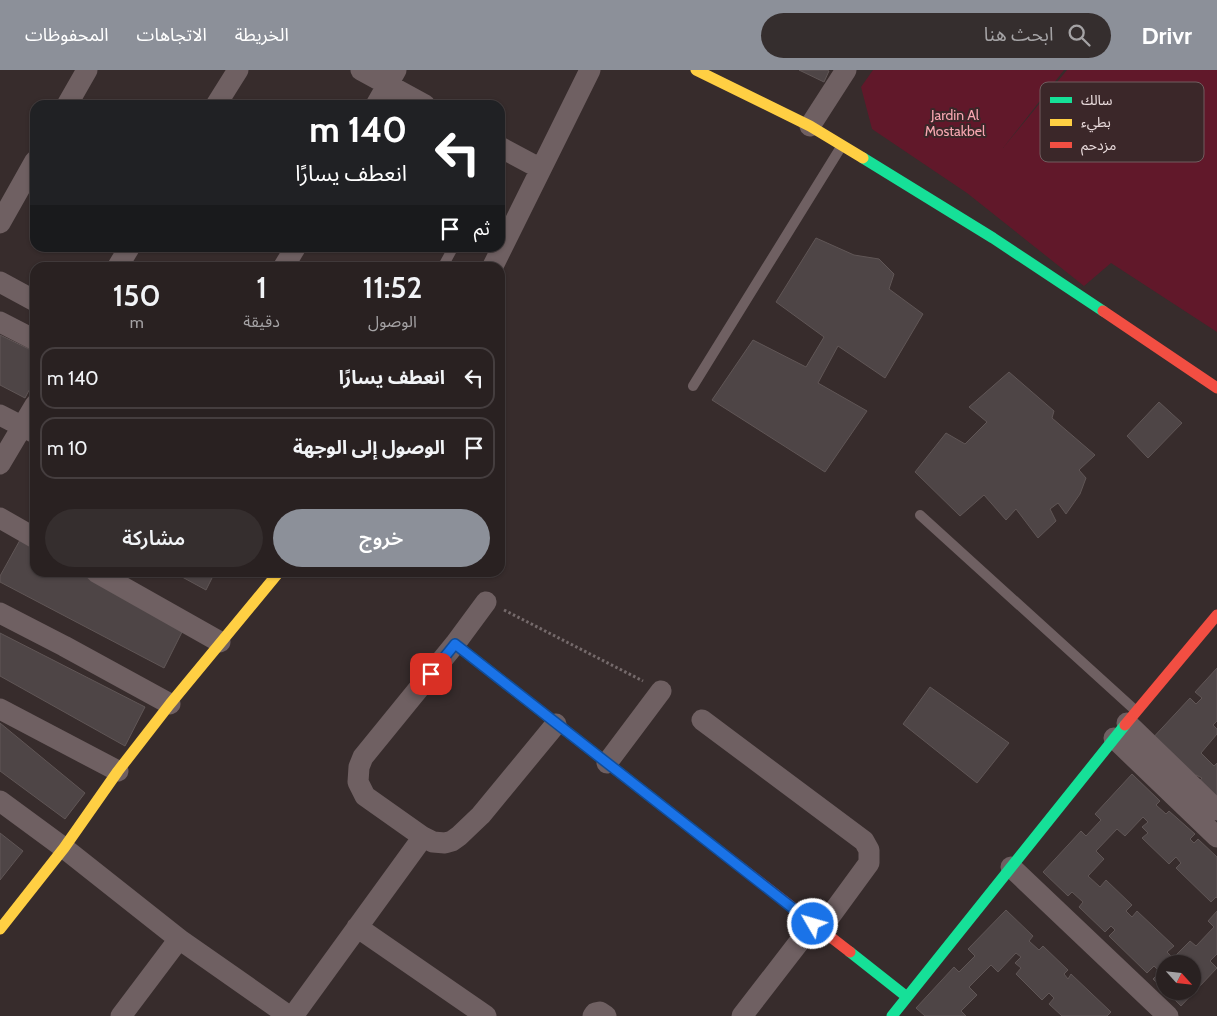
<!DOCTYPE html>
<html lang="ar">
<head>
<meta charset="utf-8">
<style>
	body { margin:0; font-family:Cabin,"Noto Sans Arabic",sans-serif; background:#352e2e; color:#f1f3f6; direction:rtl; height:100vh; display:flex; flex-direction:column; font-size:19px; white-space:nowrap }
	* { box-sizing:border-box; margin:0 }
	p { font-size:16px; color:#a5a3a5 }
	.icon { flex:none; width:28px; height:28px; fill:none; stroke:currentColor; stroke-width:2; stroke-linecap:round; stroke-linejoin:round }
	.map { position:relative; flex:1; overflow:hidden; direction:ltr }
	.sheet { position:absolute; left:30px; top:192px; width:475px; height:315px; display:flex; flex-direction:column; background:#292121; border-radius:15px; box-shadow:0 1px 4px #0004,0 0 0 1px #453e3f; direction:rtl }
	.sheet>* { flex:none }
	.guide { position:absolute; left:30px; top:30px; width:475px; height:152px; border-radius:15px; box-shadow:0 1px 4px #0004,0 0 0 1px #453e3f; direction:rtl; background:#202124; color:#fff; overflow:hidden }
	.needle { width:32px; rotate:117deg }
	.buttons { position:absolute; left:1156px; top:885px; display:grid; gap:10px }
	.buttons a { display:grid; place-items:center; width:45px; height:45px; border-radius:50%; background:#292121; box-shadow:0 1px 4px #0004,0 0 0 1px #453e3f; font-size:25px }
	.pin { position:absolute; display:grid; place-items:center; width:42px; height:42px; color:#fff; margin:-21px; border-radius:10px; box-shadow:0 2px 8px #0006 }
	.me { position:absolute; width:55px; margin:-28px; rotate:308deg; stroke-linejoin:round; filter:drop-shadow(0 0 4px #0008) }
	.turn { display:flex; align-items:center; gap:18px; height:105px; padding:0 15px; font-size:22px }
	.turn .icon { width:65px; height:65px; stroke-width:2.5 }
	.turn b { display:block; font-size:35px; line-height:42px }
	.then { display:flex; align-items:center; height:48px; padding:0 15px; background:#0003; gap:10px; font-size:19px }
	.eta { display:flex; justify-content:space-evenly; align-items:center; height:85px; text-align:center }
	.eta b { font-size:30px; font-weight:600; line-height:35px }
	.cta { display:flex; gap:10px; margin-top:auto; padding:10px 15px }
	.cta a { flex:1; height:58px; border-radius:30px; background:#8c9099; color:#fff; font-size:20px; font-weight:600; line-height:58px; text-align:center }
	.cta a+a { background:#352e2e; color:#f1f3f6 }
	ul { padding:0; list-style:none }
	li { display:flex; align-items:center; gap:15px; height:62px; margin:0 10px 8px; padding:0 5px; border:2px solid #453e3f; border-radius:15px }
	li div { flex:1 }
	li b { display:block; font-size:19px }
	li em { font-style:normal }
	header { display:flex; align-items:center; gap:30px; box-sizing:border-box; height:70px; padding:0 25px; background:#8c9099; color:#fff }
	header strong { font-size:24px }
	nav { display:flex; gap:28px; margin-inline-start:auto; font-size:18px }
	.search { width:350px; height:45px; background:#352e2e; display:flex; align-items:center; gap:12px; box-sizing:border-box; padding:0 18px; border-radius:28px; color:#a5a3a5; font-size:19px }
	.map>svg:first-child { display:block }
	.green { fill:#61182a }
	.building { fill:#4e4546; stroke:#605656 }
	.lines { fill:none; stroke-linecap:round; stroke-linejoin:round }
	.path { stroke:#756a6b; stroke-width:3; stroke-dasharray:2.5 2.5; stroke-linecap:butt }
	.lane { stroke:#6f6062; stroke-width:10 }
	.street { stroke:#6f6062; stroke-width:21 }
	.fast { stroke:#16e098; stroke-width:11 }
	.slow { stroke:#ffcf43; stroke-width:11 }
	.jam { stroke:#f24e42; stroke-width:11 }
	.route-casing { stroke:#114b97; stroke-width:12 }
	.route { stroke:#1a73e8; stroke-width:9 }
	.labels { text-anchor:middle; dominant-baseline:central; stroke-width:4; stroke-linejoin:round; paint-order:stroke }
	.park-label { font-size:14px; fill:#f7a6b0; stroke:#3b2729 }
	.key { fill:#3b2729; stroke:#705d5f; stroke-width:1 }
	.key-label { font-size:14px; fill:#eadcdd }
</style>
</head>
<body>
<header>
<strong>Drivr</strong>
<div class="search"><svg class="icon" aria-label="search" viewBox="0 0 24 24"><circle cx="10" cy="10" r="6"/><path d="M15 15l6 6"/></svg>ابحث هنا</div>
<nav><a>الخريطة</a><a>الاتجاهات</a><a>المحفوظات</a></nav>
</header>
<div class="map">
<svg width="1217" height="946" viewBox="0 0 1217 946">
	<rect width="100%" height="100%" fill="#372c2c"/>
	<path class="green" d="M873 0H1064L1003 78 1067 0H1217V262L1111 193 1084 216 967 123 872 59 861 17Z"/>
	<path class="building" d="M799 0H827L829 1 824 12Z
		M816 168 854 185 879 189 894 204 889 219 923 244 885 308 838 276 818 313 867 341 825 402 712 330 753 270 806 297 824 267 776 232Z
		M0 265 35 282V309L25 328 0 315Z
		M1009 302 1054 341 1052 348 1095 385 1079 400 1086 408 1080 424 1066 444 1058 433 1050 439 1056 451 1038 468 1016 439 1006 450 984 425 960 446 915 402 946 363 965 374 987 352 969 337Z
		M1159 332 1182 353 1148 388 1127 366Z
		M20 470 35 478V502H79L183 560 164 598 0 512V506Z
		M173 502H215L206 520Z
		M0 563 145 637 125 676 0 606Z
		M1217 598V651L1213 655 1217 659V664L1201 683 1214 696 1217 693V737L1195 716 1202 708 1196 705 1190 712 1149 672 1190 628 1196 634 1202 628 1195 622Z
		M930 617 1009 673 977 713 903 654Z
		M0 653 85 723 65 749 0 701Z
		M1132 704 1160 731 1156 735 1166 744 1169 741 1195 764 1190 769 1194 773 1198 769 1217 787V828L1216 827 1211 832 1176 798 1181 793 1176 787 1169 794 1142 768 1148 763 1142 757 1148 752 1143 747 1125 766 1117 759 1096 781 1104 789 1088 806 1100 817 1106 810 1132 835 1126 841 1132 847 1137 841 1174 876 1167 882 1173 888 1190 871 1196 876 1214 857 1208 851 1217 841V884L1210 891 1217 898 1181 936 1166 921H1192V894H1165V921L1153 909 1160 902 1154 896 1147 903 1109 866 1115 860 1111 856 1105 862 1079 837 1083 832 1072 822 1068 826 1043 802 1081 761 1086 766 1101 750 1095 744Z
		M0 763 23 781 0 810Z
		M1006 840 1033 866 1029 871 1039 880 1043 876 1068 900 1064 904 1068 909 1071 904 1111 942 1107 946H1062L1049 934 1054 928 1049 923 1042 930 1016 904 1021 898 1015 893 1021 887 1016 883 998 902 991 895 969 917 977 925 961 941 966 946H925L916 938 954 897 959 902 975 886 968 879Z"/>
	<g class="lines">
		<path class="path" d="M504 540 643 611"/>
		<path class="lane" d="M442 198 453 178
			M693 316 841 77
			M920 445 1136 641"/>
		<path class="street" d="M361 0 425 35
			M67 35 87 0
			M216 35 238 0
			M376 35 396 0
			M810 56 846 0
			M500 77 541 99
			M0 153 35 91
			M117 198 129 178
			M283 198 295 178
			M492 198 590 0
			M0 212 35 231
			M0 252 35 270
			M0 345 35 363
			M0 394 35 335
			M0 448 35 468
			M96 502 220 572
			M486 532 455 574 363 687 359 697 358 712 365 726 423 767 433 772 445 773 452 771 459 766 481 745 556 654
			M0 543 64 576 170 634
			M0 639 118 701
			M702 650 864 771 869 780V793L820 860
			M1127 653 1217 740
			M1114 668 1217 767
			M607 693 661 621
			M0 731 64 778 179 869 289 946
			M1011 797 1168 946
			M357 857 486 946
			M121 946 179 869
			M293 946 423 767
			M593 946 595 943 600 942 606 946
			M742 946 813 854"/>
		<path class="fast" d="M863 88 993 168 1103 241
			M455 574 721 782
			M850 882 907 927
			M892 946 1125 655"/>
		<path class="slow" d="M696 0 810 56 863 88
			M0 859 64 778 118 701 170 634 279 502"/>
		<path class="jam" d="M1103 241 1217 318
			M1125 655 1217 545
			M721 782 850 882"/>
	</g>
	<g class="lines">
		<g class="route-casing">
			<path id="route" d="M431 604 455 574 813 854"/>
		</g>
		<use href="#route" class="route"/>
	</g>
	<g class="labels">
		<g class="park-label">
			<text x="955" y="45">Jardin Al<tspan x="955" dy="16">Mostakbel</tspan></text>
		</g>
	</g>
	<rect x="1040" y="12" width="164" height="80" rx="8" class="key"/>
	<rect x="1050" y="27" width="22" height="6" fill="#16e098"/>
	<rect x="1050" y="49" width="22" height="7" fill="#ffcf43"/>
	<rect x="1050" y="72" width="22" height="6" fill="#f24e42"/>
	<g class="key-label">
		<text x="1081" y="35">سالك</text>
		<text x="1081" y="57">بطيء</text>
		<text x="1081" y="80">مزدحم</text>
	</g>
</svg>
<div class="buttons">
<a><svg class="needle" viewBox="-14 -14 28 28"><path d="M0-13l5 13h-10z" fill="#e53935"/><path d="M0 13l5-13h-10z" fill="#a5a3a5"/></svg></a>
</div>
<div class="pin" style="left:431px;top:604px;background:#d93025"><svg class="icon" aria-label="arrive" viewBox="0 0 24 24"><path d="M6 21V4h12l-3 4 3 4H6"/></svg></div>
<svg class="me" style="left:813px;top:854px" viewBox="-20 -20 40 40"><circle r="17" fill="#1a73e8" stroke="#fff" stroke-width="3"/><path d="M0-11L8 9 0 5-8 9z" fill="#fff"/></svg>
<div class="guide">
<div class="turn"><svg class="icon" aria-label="left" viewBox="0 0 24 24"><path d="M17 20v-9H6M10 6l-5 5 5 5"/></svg><div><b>140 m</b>انعطف يسارًا</div></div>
<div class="then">ثم<svg class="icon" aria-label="arrive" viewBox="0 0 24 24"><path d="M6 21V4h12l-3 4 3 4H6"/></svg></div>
</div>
<section class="sheet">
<div class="eta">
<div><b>11:52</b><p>الوصول</p></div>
<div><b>1</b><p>دقيقة</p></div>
<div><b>150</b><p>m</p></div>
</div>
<ul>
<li><svg class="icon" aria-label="left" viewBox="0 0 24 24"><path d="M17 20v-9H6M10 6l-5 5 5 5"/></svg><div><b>انعطف يسارًا</b></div><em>140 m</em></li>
<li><svg class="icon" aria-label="arrive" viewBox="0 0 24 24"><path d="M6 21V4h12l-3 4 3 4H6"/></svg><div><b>الوصول إلى الوجهة</b></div><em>10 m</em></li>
</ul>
<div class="cta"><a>خروج</a><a>مشاركة</a></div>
</section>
</div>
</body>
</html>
